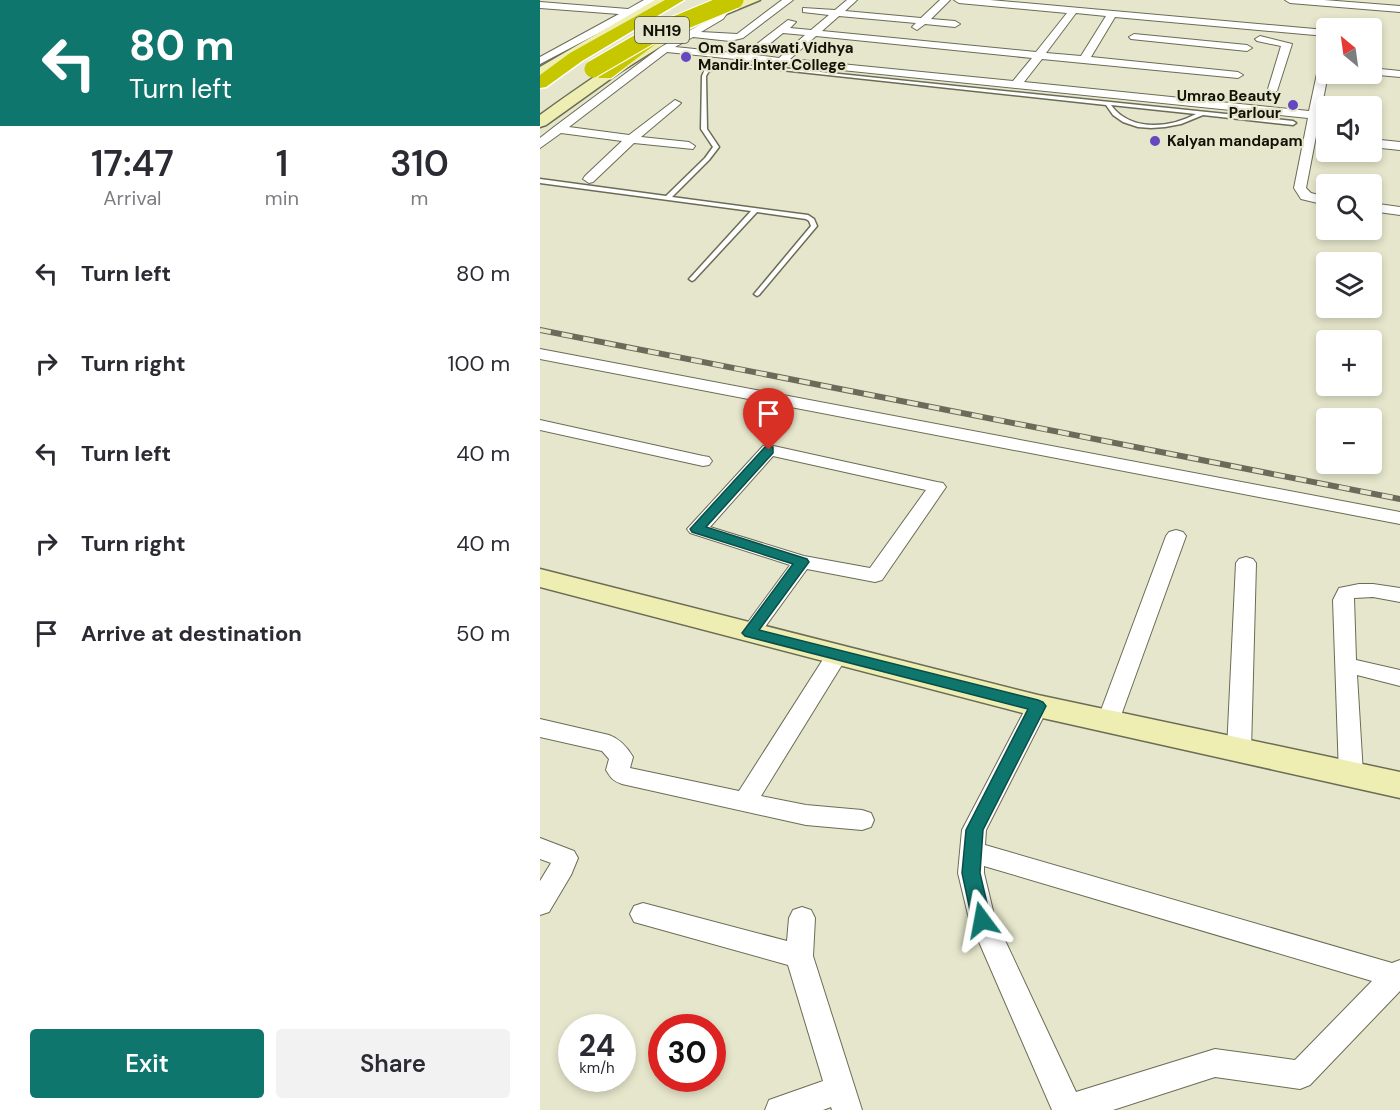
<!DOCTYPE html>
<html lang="en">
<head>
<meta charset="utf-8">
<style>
	body { margin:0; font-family:"DM Sans",sans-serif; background:#f2f2f3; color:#2b2b33; height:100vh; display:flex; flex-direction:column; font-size:22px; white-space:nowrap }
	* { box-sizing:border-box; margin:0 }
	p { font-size:20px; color:#7c7c81 }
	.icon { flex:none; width:33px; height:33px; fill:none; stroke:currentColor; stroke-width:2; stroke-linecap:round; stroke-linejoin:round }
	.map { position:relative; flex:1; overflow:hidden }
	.sheet { display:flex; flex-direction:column; background:#fff; width:540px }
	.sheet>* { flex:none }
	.hud { background:#0f766e; color:#fff; overflow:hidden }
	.needle { width:39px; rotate:331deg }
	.controls { position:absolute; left:776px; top:18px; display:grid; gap:12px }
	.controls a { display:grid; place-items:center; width:66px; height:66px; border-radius:6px; background:#fff; box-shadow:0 3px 9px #0003; font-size:30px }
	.speed { position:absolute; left:18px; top:1014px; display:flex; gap:12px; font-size:30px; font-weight:700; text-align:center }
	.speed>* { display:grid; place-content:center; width:78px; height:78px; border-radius:50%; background:#fff; box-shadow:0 3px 9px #0003; line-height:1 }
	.speed small { font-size:15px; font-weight:400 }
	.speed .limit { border:9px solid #d22; background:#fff; color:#111 }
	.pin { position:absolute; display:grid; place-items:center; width:51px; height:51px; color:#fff; margin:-62px -26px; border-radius:50% 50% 50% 0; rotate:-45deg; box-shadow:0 0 6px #0007 }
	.pin .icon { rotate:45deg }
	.me { position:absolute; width:66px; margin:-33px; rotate:347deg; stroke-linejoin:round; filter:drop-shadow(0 0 4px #0008) }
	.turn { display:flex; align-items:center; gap:21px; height:126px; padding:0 30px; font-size:27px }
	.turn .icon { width:78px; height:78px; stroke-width:2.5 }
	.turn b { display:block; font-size:42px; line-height:51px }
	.eta { display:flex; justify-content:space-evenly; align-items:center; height:102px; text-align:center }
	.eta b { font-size:36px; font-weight:600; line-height:42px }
	.cta { display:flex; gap:12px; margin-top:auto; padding:12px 30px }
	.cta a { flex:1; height:69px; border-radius:6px; background:#0f766e; color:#fff; font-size:24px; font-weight:600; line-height:69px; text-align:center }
	.cta a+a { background:#f2f2f3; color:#2b2b33 }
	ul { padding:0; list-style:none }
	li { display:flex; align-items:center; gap:18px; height:90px; padding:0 30px }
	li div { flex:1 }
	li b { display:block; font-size:22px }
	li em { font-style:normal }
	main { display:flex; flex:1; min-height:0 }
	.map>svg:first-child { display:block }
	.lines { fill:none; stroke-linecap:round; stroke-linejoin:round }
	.lane-casing { stroke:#6b6c55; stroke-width:3 }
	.street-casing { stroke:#6b6c55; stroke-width:2 }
	.secondary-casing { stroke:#6b6c55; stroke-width:3 }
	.highway-casing { stroke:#fff; stroke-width:3 }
	.lane { fill:#fff; fill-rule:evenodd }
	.street { fill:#fff; fill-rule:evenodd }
	.secondary { fill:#eeeeb2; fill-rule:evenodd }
	.highway { fill:#c7c700; fill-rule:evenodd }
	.rail-casing { stroke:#6a6b5a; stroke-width:6 }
	.rail { stroke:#e5e6cb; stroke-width:4; stroke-dasharray:11; stroke-linecap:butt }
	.highway-bridge-casing { stroke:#fff; stroke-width:19; stroke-linecap:butt }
	.highway-bridge { stroke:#c7c700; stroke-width:17 }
	.route { fill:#0f766e; stroke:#0a4d48; stroke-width:1.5 }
	.poi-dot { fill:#6547bf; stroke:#e5e6cb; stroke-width:2 }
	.labels { text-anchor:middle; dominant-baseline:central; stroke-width:4.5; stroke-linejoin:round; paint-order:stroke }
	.far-poi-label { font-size:15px; font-weight:bold; fill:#121209; stroke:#e5e6cb; text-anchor:start }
	.shield { fill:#e5e6cb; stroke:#515243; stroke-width:1.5 }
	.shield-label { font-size:16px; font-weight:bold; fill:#121209 }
</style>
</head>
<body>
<main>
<section class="sheet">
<div class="hud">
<div class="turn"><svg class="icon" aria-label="left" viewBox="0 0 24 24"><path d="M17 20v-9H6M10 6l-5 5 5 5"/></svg><div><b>80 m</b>Turn left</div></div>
</div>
<div class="eta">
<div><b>17:47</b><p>Arrival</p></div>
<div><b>1</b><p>min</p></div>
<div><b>310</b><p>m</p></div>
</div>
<ul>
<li><svg class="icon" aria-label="left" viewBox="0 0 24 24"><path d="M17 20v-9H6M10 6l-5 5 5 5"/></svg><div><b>Turn left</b></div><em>80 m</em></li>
<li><svg class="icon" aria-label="right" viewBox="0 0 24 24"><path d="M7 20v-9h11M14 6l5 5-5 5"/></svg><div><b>Turn right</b></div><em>100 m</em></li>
<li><svg class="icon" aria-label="left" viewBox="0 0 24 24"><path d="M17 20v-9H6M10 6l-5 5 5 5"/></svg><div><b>Turn left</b></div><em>40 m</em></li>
<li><svg class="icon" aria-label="right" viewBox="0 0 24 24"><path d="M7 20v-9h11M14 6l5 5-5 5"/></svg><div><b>Turn right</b></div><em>40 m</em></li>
<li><svg class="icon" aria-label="arrive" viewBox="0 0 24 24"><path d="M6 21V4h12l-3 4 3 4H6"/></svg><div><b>Arrive at destination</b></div><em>50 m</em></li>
</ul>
<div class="cta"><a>Exit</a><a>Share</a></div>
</section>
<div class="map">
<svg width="860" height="1110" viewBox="0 0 860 1110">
	<rect width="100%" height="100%" fill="#e5e6cb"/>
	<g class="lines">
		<g class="lane-casing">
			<path id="lane" d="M190 65 232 67 753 121 756 123 753 125 663 115 641 124 625 127 611 128 598 127 583 122 573 115 566 105 232 69 190 67 169 71 166 76 167 129 179 147 169 160 132 197 268 215 274 219 277 226 219 295 217 296 214 294 215 293 271 226 269 221 266 219 217 212 154 280 152 281 149 279 150 278 211 211 0 183V179L126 196 165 158 173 147 161 129 162 76 165 69ZM571 105 656 114C630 128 590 132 571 105Z"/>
		</g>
		<g class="street-casing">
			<path id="street" d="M104 0H116L95 14 0 64V57L79 14 0 8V2L88 9Z
				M242 0H253L203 38 190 41 153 37 135 47 204 54 248 20 256 22 250 28 271 30 289 15 263 12V8L295 10 307 0H317L305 11 381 18 400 0H410L391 19 415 21 420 24 415 27 385 24 377 30 372 27 376 23 299 16 282 31 496 52 527 13 419 3 414 0H450L786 30V36L575 17 551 57 698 72 703 75 698 78 502 59 484 82 769 111 781 55 786 52 788 74 766 188 771 193 786 197V205L761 199 754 188 768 118 127 52 29 127 89 135 135 100 141 103 139 105 101 137 149 142 155 146 153 149 94 143 53 182 49 183 43 179 45 176 82 141 21 133 0 148V138L14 127 121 47 177 15 178 7H184L189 11 183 19 161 32 197 34ZM536 13 566 16 541 56 506 53ZM243 33 265 35 239 58 216 55ZM276 36 492 58 473 81 250 59Z
				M745 0H784L860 6V12L750 3Z
				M594 34 707 45 712 48 707 51 591 39 589 37Z
				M720 36 752 44 737 91 733 92 728 89 741 46 717 41 715 39Z
				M831 68 860 71V77L828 74H831Z
				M831 139 860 142V150L831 147Z
				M831 203 860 207V215L831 211Z
				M0 349 860 512V524L0 359Z
				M0 420 163 456 169 457 172 461 169 465 163 466 0 430Z
				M229 445 397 482 403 483 406 487 342 580 335 582 267 569 217 638 210 640 203 638 200 633 250 565 150 533 147 529 223 446ZM233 456 386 490 330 568 264 556 170 527Z
				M636 530 643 532 646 536 579 721 576 727 568 729 560 727 557 721 626 536 629 532Z
				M706 557 713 559 716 563 711 750 707 756 699 759 691 756 687 750 696 563 699 559Z
				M833 584 860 588V602L833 597 814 598 816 660 860 670V686L817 675 823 774 819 780 811 783 803 780 799 774 793 600 799 588 819 584Z
				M297 647 305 650 308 655 221 796 266 805 322 810 331 813 334 820 331 827 322 830 266 825 82 784C73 781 71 778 66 770L69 759 62 751 0 737V719L69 735C80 739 87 747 93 757L90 768 199 791 289 650Z
				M498 698 506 700 509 706 446 830 445 845 852 963 860 960V991L770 1085 760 1089 675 1077 573 1110H512L429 919 418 873 422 830 490 700ZM444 866 832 981 755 1060 675 1049 536 1092 455 919 444 873Z
				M0 838 34 851 38 858 31 875 9 912 0 915V881L11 863 0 859Z
				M103 903 247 941 249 918 253 910 262 907 271 910 275 918 273 956 322 1110H292L291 1107 283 1110H225L229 1100 283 1081 248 965 94 922 90 914 94 906Z"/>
		</g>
		<g class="secondary-casing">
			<path id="secondary" d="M115 0H130L0 77V67Z
				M201 0H220L162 24 134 38 80 72 6 125 0 127V115C63 70 127 24 201 0Z
				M0 569 498 695 860 772V798L498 717 0 587Z"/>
		</g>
		<g class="highway-casing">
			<path id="highway" d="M125 0H144L42 61 6 87 0 88V75L30 53Z
				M111 34 117 35 119 39 117 43 71 78H59L56 74 59 70 105 35Z"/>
		</g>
		<use href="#lane" class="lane"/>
		<use href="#street" class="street"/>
		<use href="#secondary" class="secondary"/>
		<use href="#highway" class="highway"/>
		<g class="rail-casing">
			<path id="rail" d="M0 330 860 499"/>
		</g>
		<use href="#rail" class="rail"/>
		<g class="highway-bridge-casing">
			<path id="highway-bridge" d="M53 69 115 33 195 0"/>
		</g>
		<use href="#highway-bridge" class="highway-bridge"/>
	</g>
	<path class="route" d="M229 446 233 447V453L166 527 267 559 269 562 219 630 498 700 503 702 506 706 443 830 440 873 451 920 448 925 442 927 435 925 432 920 422 873 426 830 488 709 205 636 202 633 205 629 253 564 152 532 150 529 225 447Z"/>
	<g class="poi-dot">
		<circle cx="146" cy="57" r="6"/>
		<circle cx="753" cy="105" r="6"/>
		<circle cx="615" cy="141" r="6"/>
	</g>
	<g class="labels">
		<g class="far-poi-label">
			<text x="158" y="48">Om Saraswati Vidhya<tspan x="158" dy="17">Mandir Inter College</tspan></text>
			<text x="741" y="96" text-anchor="end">Umrao Beauty<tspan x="741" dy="17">Parlour</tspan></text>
			<text x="627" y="141">Kalyan mandapam</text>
		</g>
		<rect class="shield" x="95" y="17" width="54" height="26" rx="4.5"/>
		<g class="shield-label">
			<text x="122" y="30">NH19</text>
		</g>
	</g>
</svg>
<div class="controls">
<a><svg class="needle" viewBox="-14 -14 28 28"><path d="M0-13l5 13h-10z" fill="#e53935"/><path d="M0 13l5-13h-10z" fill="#7c7c81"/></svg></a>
<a><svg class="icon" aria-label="sound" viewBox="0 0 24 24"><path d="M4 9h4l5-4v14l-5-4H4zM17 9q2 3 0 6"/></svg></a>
<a><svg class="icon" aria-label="search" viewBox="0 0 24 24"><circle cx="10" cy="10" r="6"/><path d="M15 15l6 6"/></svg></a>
<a><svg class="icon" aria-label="layers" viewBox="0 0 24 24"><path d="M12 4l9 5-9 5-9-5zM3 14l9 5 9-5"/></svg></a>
<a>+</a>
<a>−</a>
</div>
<div class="speed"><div>24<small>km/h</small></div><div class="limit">30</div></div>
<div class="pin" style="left:229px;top:450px;background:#d93025"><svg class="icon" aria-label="arrive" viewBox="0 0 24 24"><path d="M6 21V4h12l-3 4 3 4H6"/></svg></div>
<svg class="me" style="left:442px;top:920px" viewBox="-20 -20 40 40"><path d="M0-17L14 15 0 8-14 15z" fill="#0f766e" stroke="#fff" stroke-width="4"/></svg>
</div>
</main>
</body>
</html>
